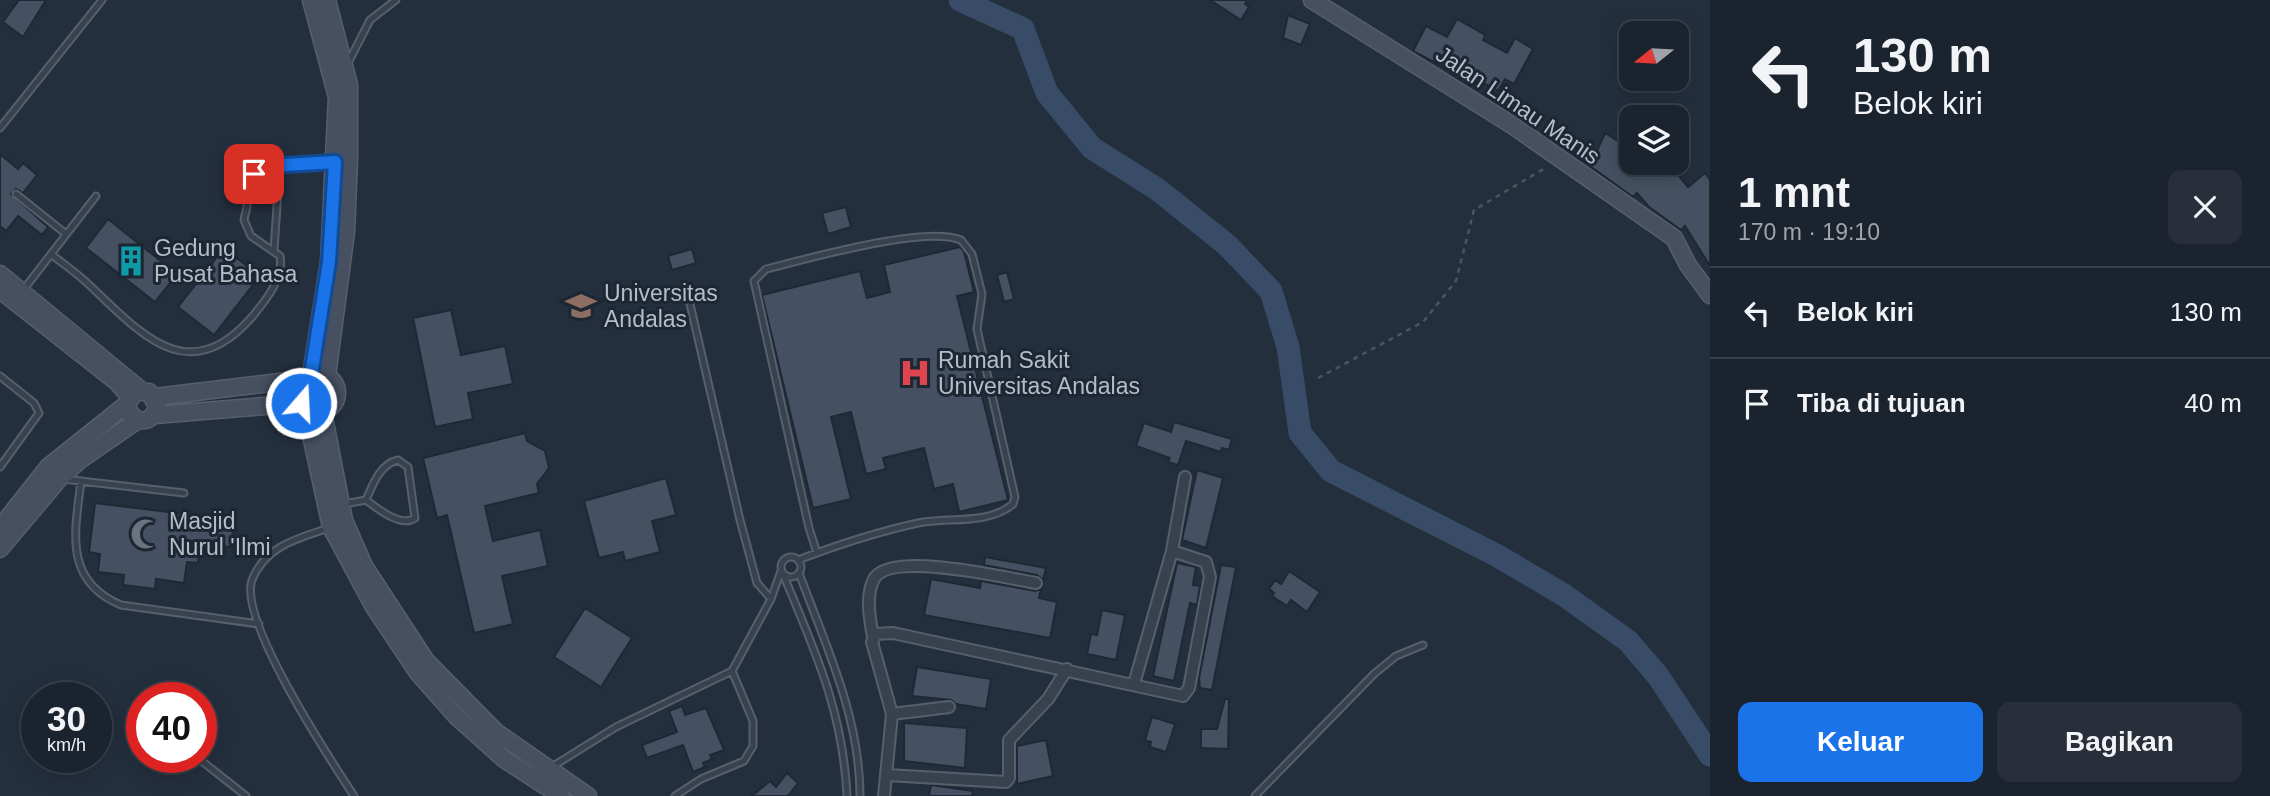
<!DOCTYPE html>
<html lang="id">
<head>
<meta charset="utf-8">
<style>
	body { margin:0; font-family:Arial,sans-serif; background:#282f3a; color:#f1f3f6; height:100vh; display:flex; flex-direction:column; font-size:26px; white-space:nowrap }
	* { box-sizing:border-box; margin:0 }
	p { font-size:23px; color:#a0a4aa }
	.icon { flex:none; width:38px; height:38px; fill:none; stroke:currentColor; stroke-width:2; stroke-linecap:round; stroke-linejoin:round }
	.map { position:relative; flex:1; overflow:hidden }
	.details { display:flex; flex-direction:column; background:#1b232e; width:560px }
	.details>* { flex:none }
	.guide { background:#1b232e; color:#f1f3f6; overflow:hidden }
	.needle { width:46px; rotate:252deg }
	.fabs { position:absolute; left:1619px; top:21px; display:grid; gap:14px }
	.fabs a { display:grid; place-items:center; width:70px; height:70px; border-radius:14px; background:#1b232e; box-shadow:0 4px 18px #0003,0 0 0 2px #39404a; font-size:35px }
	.speed { position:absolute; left:21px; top:682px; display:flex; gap:14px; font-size:35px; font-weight:700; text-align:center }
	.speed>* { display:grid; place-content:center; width:91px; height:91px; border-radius:50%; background:#1b232e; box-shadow:0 4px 18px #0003,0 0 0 2px #39404a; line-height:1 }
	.speed small { font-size:18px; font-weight:400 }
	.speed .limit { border:10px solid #d22; background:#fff; color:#111 }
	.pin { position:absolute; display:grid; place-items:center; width:60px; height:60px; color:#fff; margin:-30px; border-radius:14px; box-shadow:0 4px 10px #0006 }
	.me { position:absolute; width:77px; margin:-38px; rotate:19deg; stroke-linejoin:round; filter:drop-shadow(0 0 5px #0008) }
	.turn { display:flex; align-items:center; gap:24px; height:147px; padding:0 28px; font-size:32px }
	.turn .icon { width:91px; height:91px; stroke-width:2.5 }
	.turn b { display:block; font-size:49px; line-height:60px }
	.round { display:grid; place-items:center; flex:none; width:74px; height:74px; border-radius:14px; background:#282f3a }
	.head { display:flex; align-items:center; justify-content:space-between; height:119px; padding:0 28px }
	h1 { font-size:42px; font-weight:800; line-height:52px }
	.primary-button { display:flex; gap:14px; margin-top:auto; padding:14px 28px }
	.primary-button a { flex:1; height:80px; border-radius:14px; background:#1a73e8; color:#fff; font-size:28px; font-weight:800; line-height:80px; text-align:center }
	.primary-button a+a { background:#282f3a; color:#f1f3f6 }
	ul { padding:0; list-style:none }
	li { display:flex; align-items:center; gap:21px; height:91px; padding:0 28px; border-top:2px solid #39404a }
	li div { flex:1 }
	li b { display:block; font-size:26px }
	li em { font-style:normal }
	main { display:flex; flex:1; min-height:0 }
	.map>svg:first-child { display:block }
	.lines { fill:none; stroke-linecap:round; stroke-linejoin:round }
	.river { stroke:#394c67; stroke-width:23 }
	.building { fill:#455162; stroke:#1f2835; stroke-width:2 }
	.lane-casing { stroke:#565f6c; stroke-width:9 }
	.street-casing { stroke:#565f6c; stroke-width:14 }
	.secondary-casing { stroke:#565f6c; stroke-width:19 }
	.path { stroke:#44595c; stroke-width:2.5; stroke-dasharray:5 5; stroke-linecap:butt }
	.lane { stroke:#38414e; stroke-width:5 }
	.street { stroke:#38414e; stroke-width:10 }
	.secondary { stroke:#465061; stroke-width:16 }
	.route-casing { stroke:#114b97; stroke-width:18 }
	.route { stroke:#1a73e8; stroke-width:12 }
	.labels { text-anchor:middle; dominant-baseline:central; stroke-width:6; stroke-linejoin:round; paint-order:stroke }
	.street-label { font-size:23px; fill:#b4bcc9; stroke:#1d2633 }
	.poi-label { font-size:23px; fill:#b4bcc9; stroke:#1d2633; text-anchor:start }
</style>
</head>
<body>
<main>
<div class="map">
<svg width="1710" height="796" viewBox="0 0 1710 796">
	<rect width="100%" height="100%" fill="#242f3e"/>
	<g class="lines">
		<path class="river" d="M960 0 1023 29 1047 93 1092 148 1157 189 1227 245 1271 291 1288 347 1300 433 1331 471 1496 555 1564 595 1628 641 1658 676 1710 755"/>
	</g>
	<path class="building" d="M19 0H46L23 37 3 22Z
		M1210 0H1247L1245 4 1249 7 1241 20Z
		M1288 15 1310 24 1301 45 1283 38Z
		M1457 19 1485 35 1483 40 1507 53 1515 38 1533 49 1514 84 1505 79 1498 91 1465 73 1461 80 1450 74 1451 71 1413 51 1426 26 1447 37Z
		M1605 133 1631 149V163H1668L1688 187 1705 173 1710 180V266L1685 226 1681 230 1649 207 1637 193 1633 197 1590 166Z
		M0 154 18 169 23 163 37 175 23 193 16 189 11 194 48 227 42 235 18 216 6 231 0 226Z
		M846 207 851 227 828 234 822 213Z
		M108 219 177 274 155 302 86 248Z
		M960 247 964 252 974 292 957 296 1008 500 959 512 953 484 934 489 924 448 883 458 886 469 866 474 851 412 831 417 851 499 813 508 762 295 860 271 867 298 890 292 884 265Z
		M224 248 260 276 214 335 178 307Z
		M692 249 696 263 672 270 668 256Z
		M1007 272 1014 299 1004 302 997 275Z
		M451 310 461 355 505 346 513 384 468 393 473 419 435 427 413 318Z
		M1174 422 1232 439 1229 450 1222 448 1221 452 1186 441 1178 465 1168 462 1170 458 1136 446 1144 423 1171 432Z
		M525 433 527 441 545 451 549 468 537 484 539 493 485 506 493 541 540 530 548 566 502 576 513 624 474 633 447 515 437 518 423 458Z
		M1197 470 1223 478 1206 548 1182 540Z
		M666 478 676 515 652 521 660 552 625 561 623 552 599 558 584 501Z
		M95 503 234 520 231 547 200 544 198 563 187 562 184 583 156 579 155 589 123 585 124 575 98 572 100 554 89 552Z
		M985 557 1046 568 1043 580 1037 575 984 565Z
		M1177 563 1196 567 1193 585 1200 586 1197 605 1190 603 1174 681 1153 676Z
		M1221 565 1236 567 1212 690 1200 688 1199 678Z
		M1289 571 1320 592 1307 612 1291 600 1287 606 1272 596 1274 593 1269 589 1275 580 1281 584Z
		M931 579 980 588 981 581 1035 591 1041 589 1039 598 1057 602 1050 638 924 615Z
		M585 608 632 638 601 687 554 657Z
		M1102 610 1125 615 1116 660 1087 654 1091 634 1097 635Z
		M917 667 991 679 986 709 956 704 951 700 912 696Z
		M1225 699H1229L1228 749 1201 748V729H1217Z
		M682 706 685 715 706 708 724 750 710 755 712 759 703 763 705 767 693 772 683 745 647 758 642 745 677 732 669 711Z
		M1152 717 1175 724 1166 752 1150 747 1151 742 1145 740Z
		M904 723 967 728 965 768 904 761Z
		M1046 740 1053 776 1017 784V746Z
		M787 773 798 783 788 796H752L770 781 776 787Z
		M931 785 973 791 972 796H929Z"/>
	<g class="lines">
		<g class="lane-casing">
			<path id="lane" d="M348 63 370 20 396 0
				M0 128 102 0
				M250 181 278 191 274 250
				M16 194 66 234
				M51 254C62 263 74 271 85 281 138 330 186 392 252 317 266 300 284 278 280 256L251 236 244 220 254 174 268 165 332 162
				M24 289 96 196
				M687 291 740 520 757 583 771 599
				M0 376 34 403 39 413 0 467
				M63 479 184 493
				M81 481C75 531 63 581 121 605L259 624
				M344 504 366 500C378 509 401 528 415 518L408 467 398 460C380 464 373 484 366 500
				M329 528C299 538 265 546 252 580 238 620 330 759 354 796
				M781 567a10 10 0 1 1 20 0a10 10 0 1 1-20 0Z
				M798 560C837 545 877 532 918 523 948 517 989 525 1013 504L1015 497 977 329 982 294 972 254 961 240C925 225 807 259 766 269L754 281 809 528 817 553
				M799 573C826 646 860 717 860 796
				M783 574C815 651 843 711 847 796
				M198 758 246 796
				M550 768 616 727 732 671 771 599 781 571
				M675 796 701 779 744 761 753 746V721L732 671
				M1255 796 1374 674 1396 656 1423 645"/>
		</g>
		<g class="street-casing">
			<path id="street" d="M873 637C870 620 865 596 874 579 890 550 1007 578 1036 583
				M1134 684 1172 551 1185 477
				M892 714 949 707
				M887 775 1006 782 1009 778V740L1048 699 1067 669
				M884 796 892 714 872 642 876 634 893 633 1183 696 1189 688 1210 577 1206 562 1172 551"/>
		</g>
		<g class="secondary-casing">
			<path id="secondary" d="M1312 0 1512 125 1674 238 1688 265 1710 295
				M0 274 142 391
				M0 290 117 382 130 397
				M299 393a19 19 0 1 1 38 0a19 19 0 1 1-38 0Z
				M311 375 329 262 337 97 311 0
				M327 376 346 232 349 159V85L327 0
				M155 397 304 379
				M305 408 331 527 374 607 418 673 457 717 504 759 561 796
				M323 412 344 520 364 566 426 661 496 732 588 796
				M155 415 301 403
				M0 528 48 467 127 404
				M0 549 59 479 80 460 138 420C150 422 154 416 157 406L149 392H135L127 404 130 414 138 420"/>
		</g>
		<path class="path" d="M1318 378 1423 322 1456 281 1474 210 1547 167"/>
		<use href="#lane" class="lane"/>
		<use href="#street" class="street"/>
		<use href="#secondary" class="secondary"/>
	</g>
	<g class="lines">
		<g class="route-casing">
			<path id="route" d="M254 174 268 166 335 162 329 262 311 375C300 382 296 390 301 403"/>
		</g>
		<use href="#route" class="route"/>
	</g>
	<defs>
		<g id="building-bare" transform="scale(2.415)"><path d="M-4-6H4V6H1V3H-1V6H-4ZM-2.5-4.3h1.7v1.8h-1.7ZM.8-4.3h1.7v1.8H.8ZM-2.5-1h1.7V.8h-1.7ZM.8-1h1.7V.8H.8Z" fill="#0f9aa8" stroke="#1d2633" stroke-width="2.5" paint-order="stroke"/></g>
		<g id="university-bare" transform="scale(2.415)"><path d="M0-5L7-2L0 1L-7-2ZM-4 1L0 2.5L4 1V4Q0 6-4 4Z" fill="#8d6e63" stroke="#1d2633" stroke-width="2.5" paint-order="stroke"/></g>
		<g id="hospital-bare" transform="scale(2.415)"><path d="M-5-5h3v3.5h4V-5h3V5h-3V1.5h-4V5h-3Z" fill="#e0444e" stroke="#1d2633" stroke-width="2.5" paint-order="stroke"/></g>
		<g id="mosque-bare" transform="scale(2.415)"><path d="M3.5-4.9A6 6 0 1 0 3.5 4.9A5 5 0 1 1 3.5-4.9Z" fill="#6b7280" stroke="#1d2633" stroke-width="2.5" paint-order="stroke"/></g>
	</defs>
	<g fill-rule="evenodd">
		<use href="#building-bare" x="131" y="261"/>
		<use href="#university-bare" x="581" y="306"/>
		<use href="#hospital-bare" x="915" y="373"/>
		<use href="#mosque-bare" x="146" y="534"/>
	</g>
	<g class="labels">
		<g class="street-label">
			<text transform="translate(1518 105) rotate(34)">Jalan Limau Manis</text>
		</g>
		<g class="poi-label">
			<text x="154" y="248">Gedung<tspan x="154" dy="26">Pusat Bahasa</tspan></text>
			<text x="604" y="293">Universitas<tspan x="604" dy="26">Andalas</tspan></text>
			<text x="938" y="360">Rumah Sakit<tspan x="938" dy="26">Universitas Andalas</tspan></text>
			<text x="169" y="521">Masjid<tspan x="169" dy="26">Nurul 'Ilmi</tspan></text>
		</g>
	</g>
</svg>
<div class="fabs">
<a><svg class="needle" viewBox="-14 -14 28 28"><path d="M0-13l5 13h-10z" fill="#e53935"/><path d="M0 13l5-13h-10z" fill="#a0a4aa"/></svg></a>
<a><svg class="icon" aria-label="layers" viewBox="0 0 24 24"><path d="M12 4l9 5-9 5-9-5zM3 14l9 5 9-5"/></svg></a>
</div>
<div class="speed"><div>30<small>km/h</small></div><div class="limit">40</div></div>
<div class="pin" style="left:254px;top:174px;background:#d93025"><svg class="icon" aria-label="arrive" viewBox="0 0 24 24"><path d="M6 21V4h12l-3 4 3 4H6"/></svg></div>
<svg class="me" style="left:301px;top:403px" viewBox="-20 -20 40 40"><circle r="17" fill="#1a73e8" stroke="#fff" stroke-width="3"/><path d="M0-11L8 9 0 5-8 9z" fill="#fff"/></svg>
</div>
<section class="details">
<div class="guide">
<div class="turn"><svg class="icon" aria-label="left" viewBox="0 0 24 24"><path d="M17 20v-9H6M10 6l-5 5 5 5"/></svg><div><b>130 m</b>Belok kiri</div></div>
</div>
<div class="head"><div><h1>1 mnt</h1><p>170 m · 19:10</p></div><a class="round"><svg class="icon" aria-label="close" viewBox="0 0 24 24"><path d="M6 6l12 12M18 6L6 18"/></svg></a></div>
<ul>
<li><svg class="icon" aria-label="left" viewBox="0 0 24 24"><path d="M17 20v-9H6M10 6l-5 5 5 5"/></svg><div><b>Belok kiri</b></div><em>130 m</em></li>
<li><svg class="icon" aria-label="arrive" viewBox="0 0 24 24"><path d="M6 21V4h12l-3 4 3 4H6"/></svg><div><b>Tiba di tujuan</b></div><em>40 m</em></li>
</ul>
<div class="primary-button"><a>Keluar</a><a>Bagikan</a></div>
</section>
</main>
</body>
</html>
